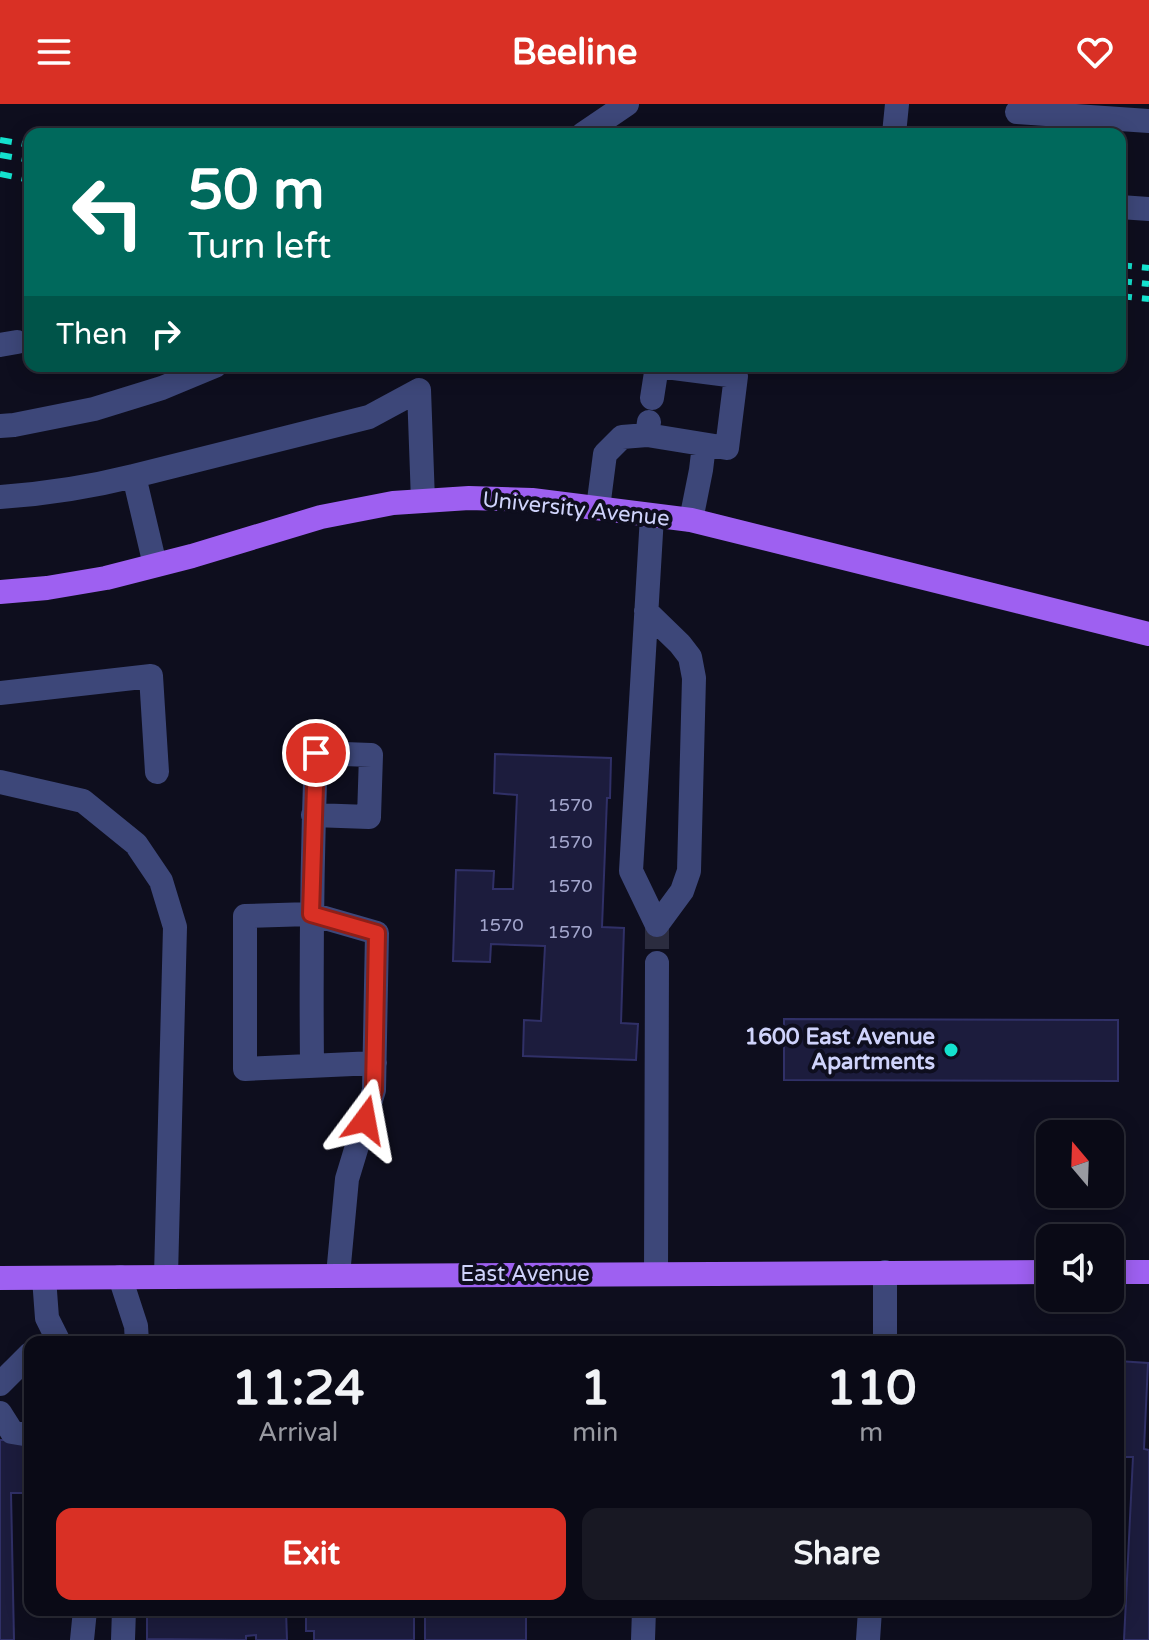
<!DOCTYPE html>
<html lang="en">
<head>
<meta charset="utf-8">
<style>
	body { margin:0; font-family:"Varela Round",sans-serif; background:#181823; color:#f1f3f6; height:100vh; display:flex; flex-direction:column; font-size:30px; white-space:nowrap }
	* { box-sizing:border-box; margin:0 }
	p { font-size:26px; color:#999aa1 }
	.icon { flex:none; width:44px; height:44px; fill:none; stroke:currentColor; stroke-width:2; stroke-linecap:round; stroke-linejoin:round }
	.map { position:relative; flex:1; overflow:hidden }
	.panel { position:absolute; left:24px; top:1232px; width:1100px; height:280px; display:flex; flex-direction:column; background:#0a0a16; border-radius:16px; box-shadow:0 4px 20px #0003,0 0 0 2px #2a2b35 }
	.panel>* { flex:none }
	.top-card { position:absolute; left:24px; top:24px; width:1102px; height:244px; border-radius:16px; box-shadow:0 4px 20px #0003,0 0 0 2px #2a2b35; background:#00695c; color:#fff; overflow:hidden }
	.needle { width:52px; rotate:341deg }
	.tools { position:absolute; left:1036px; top:1016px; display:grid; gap:16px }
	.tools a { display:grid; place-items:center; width:88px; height:88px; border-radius:16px; background:#0a0a16; box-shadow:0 4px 20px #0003,0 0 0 2px #2a2b35; font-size:40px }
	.pin { position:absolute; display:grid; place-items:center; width:68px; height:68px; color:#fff; margin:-34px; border:4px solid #fff; border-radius:50%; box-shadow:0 2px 8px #0007 }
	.me { position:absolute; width:88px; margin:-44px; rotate:13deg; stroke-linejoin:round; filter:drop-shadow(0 0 6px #0008) }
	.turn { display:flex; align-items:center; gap:28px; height:168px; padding:0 32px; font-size:36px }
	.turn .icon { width:104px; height:104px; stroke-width:2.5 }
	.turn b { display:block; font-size:56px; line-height:68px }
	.then { display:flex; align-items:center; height:76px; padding:0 32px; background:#0003; gap:16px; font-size:30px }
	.eta { display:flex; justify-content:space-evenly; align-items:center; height:136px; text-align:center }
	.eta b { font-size:48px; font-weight:700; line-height:56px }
	.action { display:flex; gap:16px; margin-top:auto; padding:16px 32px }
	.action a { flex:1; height:92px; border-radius:16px; background:#d93025; color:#fff; font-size:32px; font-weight:700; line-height:92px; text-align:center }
	.action a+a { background:#181823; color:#f1f3f6 }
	header { display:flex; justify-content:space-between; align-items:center; height:104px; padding:0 32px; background:#d93025; color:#fff; font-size:36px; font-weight:700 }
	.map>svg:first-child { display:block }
	.building { fill:#1c1c3d; stroke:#303067; stroke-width:2 }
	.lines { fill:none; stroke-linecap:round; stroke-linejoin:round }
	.minor-tunnel { stroke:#2b2c3f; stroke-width:24; stroke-dasharray:24 12; stroke-linecap:butt }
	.minor { stroke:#3d4779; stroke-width:24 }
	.major { stroke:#9e60f1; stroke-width:24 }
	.rail { stroke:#14e2ce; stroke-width:6; stroke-dasharray:12 10; stroke-linecap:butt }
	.route-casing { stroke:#8d1f18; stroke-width:20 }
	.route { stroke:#d93025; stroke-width:14 }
	.poi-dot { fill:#14e2ce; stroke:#0e0e1e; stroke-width:3 }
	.labels { text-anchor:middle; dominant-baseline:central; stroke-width:8; stroke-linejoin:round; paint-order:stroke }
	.number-label { font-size:18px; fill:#a2a5cc }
	.street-label { font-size:22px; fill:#cfd3fb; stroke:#0e0e1e }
	.poi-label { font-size:22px; font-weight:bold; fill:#cfd3fb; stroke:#0e0e1e; text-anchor:end }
</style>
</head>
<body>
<header><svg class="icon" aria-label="menu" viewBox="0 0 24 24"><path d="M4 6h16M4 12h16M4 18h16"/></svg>Beeline<svg class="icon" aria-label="heart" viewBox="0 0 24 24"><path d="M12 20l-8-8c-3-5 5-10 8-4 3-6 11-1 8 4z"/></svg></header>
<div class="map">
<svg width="1149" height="1536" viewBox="0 0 1149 1536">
	<rect width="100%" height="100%" fill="#0e0e1e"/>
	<path class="building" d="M495 650 611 654 610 694H607L602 823 624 824 621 919 638 920 636 956 523 952 524 916 541 917 545 842 491 840 490 858 453 857 456 766 494 767 493 785H513L517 691 494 689Z
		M784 915 1118 916V977L784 976Z
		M1118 1257 1148 1259 1144 1345 1149 1346V1536H1124L1133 1353H1118Z
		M0 1336H30V1389H11L14 1536H0Z
		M147 1506H286L287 1536H256V1531L246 1532V1536L147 1535Z
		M306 1506H526V1536H425V1510L414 1511V1536H314V1527H306Z"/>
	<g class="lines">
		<path class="minor-tunnel" d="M657 821V859"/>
		<path class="minor" d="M1017 8 1149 17
			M583 30 627 0
			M894 30 897 0
			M1120 103 1149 105
			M0 241 17 238
			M652 294 657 262
			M649 318 647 331 727 344 736 272 658 262
			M0 322 14 321 94 305 162 284 215 262
			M0 393C45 390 90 383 134 372
			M598 404 605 350 622 333 647 331
			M691 416 701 366 704 341
			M155 461 134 372 369 313 419 286 423 397
			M646 507 680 540 690 553 694 574 689 767 682 787 657 821 631 767 652 412
			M0 589 151 572 157 668
			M0 678 83 697 136 740 161 777 175 823 166 1172
			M312 962C311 857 312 753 316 649L371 651 369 713 313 711
			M656 1170 657 859
			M338 1171 347 1075 374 986 377 829 311 810 245 812V965L375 959
			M120 1173 136 1222 137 1238
			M44 1174 47 1214 59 1238
			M885 1238V1168
			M0 1280 30 1250
			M0 1309 12 1328 30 1331
			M82 1536 85 1506
			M123 1536 124 1506
			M643 1536 644 1506
			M868 1536 870 1506"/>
		<path class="major" d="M0 488 47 484 106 474 192 452 321 413 393 399 469 394 532 396 691 416 1149 530
			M1110 1168H1149
			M0 1174 1050 1168"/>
		<path class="rail" d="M0 36 30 41
			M0 51 30 56
			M0 70 30 76
			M1120 161 1149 164
			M1120 177 1149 180
			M1120 192 1149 195"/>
	</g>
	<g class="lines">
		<g class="route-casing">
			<path id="route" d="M316 649 311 810 377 829 374 986 365 1016"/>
		</g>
		<use href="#route" class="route"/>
	</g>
	<circle class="poi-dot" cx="951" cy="946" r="8"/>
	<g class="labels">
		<g class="number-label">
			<text x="570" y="701">1570</text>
			<text x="570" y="738">1570</text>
			<text x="570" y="782">1570</text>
			<text x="501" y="821">1570</text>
			<text x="570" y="828">1570</text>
		</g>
		<g class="street-label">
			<text transform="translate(576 405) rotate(6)">University Avenue</text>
			<text x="525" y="1170">East Avenue</text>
		</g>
		<g class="poi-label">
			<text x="935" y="933">1600 East Avenue<tspan x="935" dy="25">Apartments</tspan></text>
		</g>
	</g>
</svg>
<div class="tools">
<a><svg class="needle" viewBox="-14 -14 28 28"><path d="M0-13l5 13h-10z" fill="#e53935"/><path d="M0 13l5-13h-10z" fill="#999aa1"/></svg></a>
<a><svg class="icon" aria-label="sound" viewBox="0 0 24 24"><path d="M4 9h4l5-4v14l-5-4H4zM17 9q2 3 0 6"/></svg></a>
</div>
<div class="pin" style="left:316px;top:649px;background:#d93025"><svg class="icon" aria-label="arrive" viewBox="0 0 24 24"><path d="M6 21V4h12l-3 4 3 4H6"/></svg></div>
<svg class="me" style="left:365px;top:1016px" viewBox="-20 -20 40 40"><path d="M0-17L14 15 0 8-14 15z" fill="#d93025" stroke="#fff" stroke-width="4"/></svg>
<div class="top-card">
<div class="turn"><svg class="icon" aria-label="left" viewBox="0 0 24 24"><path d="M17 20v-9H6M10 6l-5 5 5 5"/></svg><div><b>50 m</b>Turn left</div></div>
<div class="then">Then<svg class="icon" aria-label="right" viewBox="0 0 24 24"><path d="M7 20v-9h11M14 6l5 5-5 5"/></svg></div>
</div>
<section class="panel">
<div class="eta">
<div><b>11:24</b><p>Arrival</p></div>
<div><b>1</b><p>min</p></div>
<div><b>110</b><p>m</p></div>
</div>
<div class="action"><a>Exit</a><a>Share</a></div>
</section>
</div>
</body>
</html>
